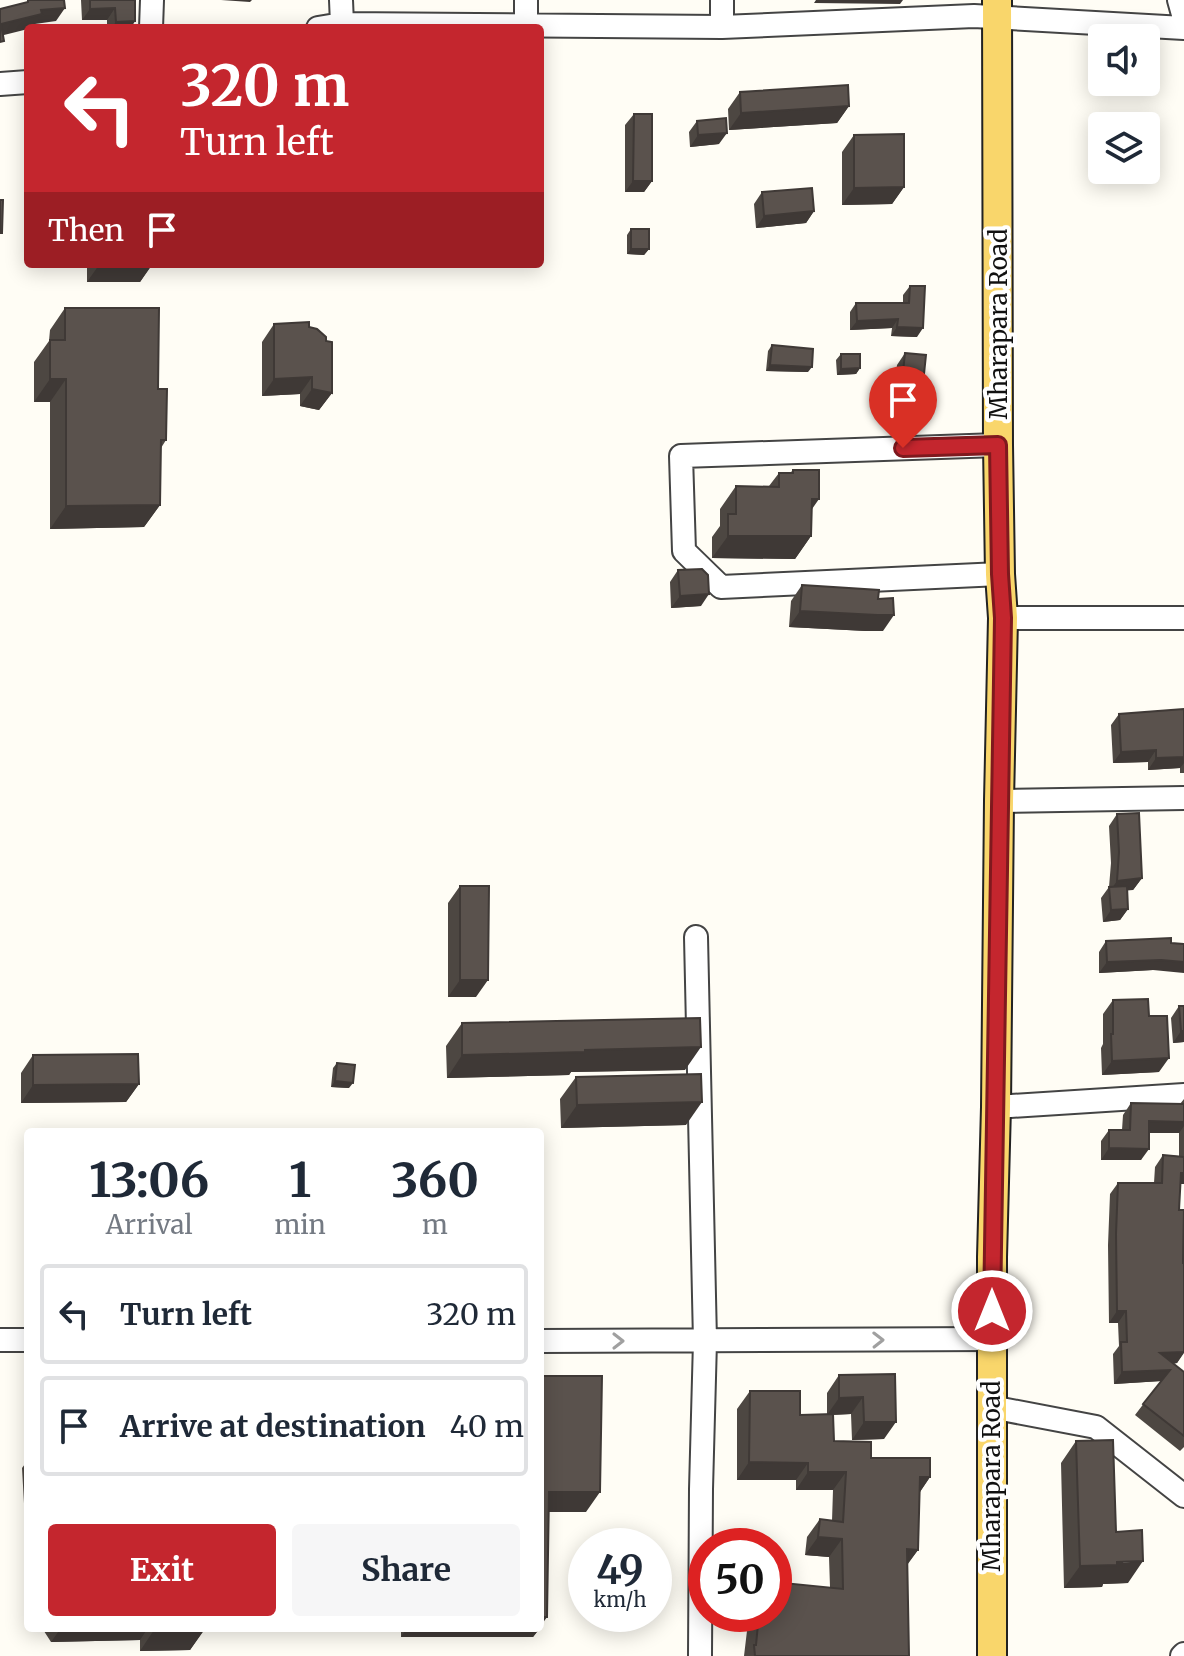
<!DOCTYPE html>
<html lang="en">
<head>
<meta charset="utf-8">
<style>
	body { margin:0; font-family:Merriweather,serif; background:#f6f6f7; color:#1f2937; height:100vh; display:flex; flex-direction:column; font-size:30px; white-space:nowrap }
	* { box-sizing:border-box; margin:0 }
	p { font-size:26px; color:#747a83 }
	.icon { flex:none; width:44px; height:44px; fill:none; stroke:currentColor; stroke-width:2; stroke-linecap:round; stroke-linejoin:round }
	.map { position:relative; flex:1; overflow:hidden }
	.side { position:absolute; left:24px; top:1128px; width:520px; height:504px; display:flex; flex-direction:column; background:#fff; border-radius:8px; box-shadow:0 4px 20px #0003 }
	.side>* { flex:none }
	.hud { position:absolute; left:24px; top:24px; width:520px; height:244px; border-radius:8px; box-shadow:0 4px 20px #0003; background:#c4262e; color:#fff; overflow:hidden }
	.controls { position:absolute; left:1088px; top:24px; display:grid; gap:16px }
	.controls a { display:grid; place-items:center; width:72px; height:72px; border-radius:8px; background:#fff; box-shadow:0 4px 20px #0003; font-size:40px }
	.speed { position:absolute; left:568px; top:1528px; display:flex; gap:16px; font-size:40px; font-weight:700; text-align:center }
	.speed>* { display:grid; place-content:center; width:104px; height:104px; border-radius:50%; background:#fff; box-shadow:0 4px 20px #0003; line-height:1 }
	.speed small { font-size:20px; font-weight:400 }
	.speed .limit { border:12px solid #d22; background:#fff; color:#111 }
	.pin { position:absolute; display:grid; place-items:center; width:68px; height:68px; color:#fff; margin:-82px -34px; border-radius:50% 50% 50% 0; rotate:-45deg; box-shadow:0 0 8px #0007 }
	.pin .icon { rotate:45deg }
	.me { position:absolute; width:88px; margin:-44px; rotate:0deg; stroke-linejoin:round; filter:drop-shadow(0 0 6px #0008) }
	.turn { display:flex; align-items:center; gap:28px; height:168px; padding:0 24px; font-size:36px }
	.turn .icon { width:104px; height:104px; stroke-width:2.5 }
	.turn b { display:block; font-size:56px; line-height:68px }
	.then { display:flex; align-items:center; height:76px; padding:0 24px; background:#0003; gap:16px; font-size:30px }
	.eta { display:flex; justify-content:space-evenly; align-items:center; height:136px; text-align:center }
	.eta b { font-size:48px; font-weight:700; line-height:56px }
	.button { display:flex; gap:16px; margin-top:auto; padding:16px 24px }
	.button a { flex:1; height:92px; border-radius:8px; background:#c4262e; color:#fff; font-size:32px; font-weight:700; line-height:92px; text-align:center }
	.button a+a { background:#f6f6f7; color:#1f2937 }
	ul { padding:0; list-style:none }
	li { display:flex; align-items:center; gap:24px; height:100px; margin:0 16px 12px; padding:0 8px; border:4px solid #e0e1e3; border-radius:8px }
	li div { flex:1 }
	li b { display:block; font-size:30px }
	li em { font-style:normal }
	.map>svg:first-child { display:block }
	.lines { fill:none; stroke-linecap:round; stroke-linejoin:round }
	.minor-casing { stroke:#444; stroke-width:26 }
	.major-casing { stroke:#222; stroke-width:32 }
	.minor { stroke:#fff; stroke-width:22 }
	.major { stroke:#f9d66b; stroke-width:28 }
	.wall { fill:#4d4742 }
	.shaded-wall { fill:#3f3936 }
	.building { fill:#5a524d; stroke:#3f3936; stroke-width:2 }
	.oneway { stroke:#a0a0a0 }
	.route-casing { stroke:#7f191e; stroke-width:20 }
	.route { stroke:#c4262e; stroke-width:14 }
	.labels { text-anchor:middle; dominant-baseline:central; stroke-width:8; stroke-linejoin:round; paint-order:stroke }
	.street-label { font-size:24px; fill:#111; stroke:#fff }
</style>
</head>
<body>
<div class="map">
<svg width="1184" height="1656" viewBox="0 0 1184 1656">
	<rect width="100%" height="100%" fill="#fffdf5"/>
	<g class="lines">
		<g class="minor-casing">
			<path id="minor" d="M341 0 342 24
				M722 0V27
				M1179 0 1184 18
				M526 25V0
				M151 28 152 0
				M318 28 342 24 722 27 974 16 1184 28
				M0 84 28 82
				M998 445 681 456 684 551 721 587 1000 574
				M1003 618H1184
				M999 801 1184 798
				M696 937 705 1341 701 1489 700 1656
				M996 1107 1184 1095
				M0 1340H28
				M540 1341 992 1339
				M991 1407 1096 1427 1184 1496
				M1182 1656 1184 1654"/>
		</g>
		<g class="major-casing">
			<path id="major" d="M992 1656V1257L996 1107 999 801 1003 618 1000 574 998 445 997 0"/>
		</g>
		<use href="#minor" class="minor"/>
		<use href="#major" class="major"/>
	</g>
	<path class="wall" d="M81 0H135L131 28H107V20H82Z
		M740 92 849 106 837 123 729 130 728 109Z
		M634 114 652 181 644 192H625V125Z
		M697 121 719 144 690 147 689 132Z
		M854 135 904 187 892 204 842 205V152Z
		M762 192 814 211 806 223 756 228 754 204Z
		M631 229 649 249 644 255 627 254V235Z
		M87 264H152L140 282H87Z
		M910 286 917 337 891 336 892 328 850 330V312L856 303H903V295Z
		M65 308 158 389 166 440 161 448 160 505 144 527 50 529V402H34V362L49 341 50 330Z
		M274 324 309 327 332 393 319 410 300 406V394L262 396V342Z
		M772 345 808 372 766 371 768 351Z
		M905 353 924 374 916 385 895 383 897 365Z
		M841 354 860 368 856 374 837 375 836 360Z
		M793 470 812 509 811 536 795 559 712 558V537L720 526V509L736 486H769L779 473H790Z
		M678 570 701 606 671 608 670 582Z
		M802 585 878 599 883 631H866L789 627 791 601Z
		M1184 709V773H1180V768L1148 770V762L1113 763 1111 725 1119 714Z
		M1117 814 1142 878 1133 890H1127L1128 909 1120 920 1103 922 1101 898 1109 887 1111 863 1109 826Z
		M460 886 476 997H448V903Z
		M1106 941 1171 943 1153 970 1099 973V952Z
		M1113 1000 1149 1016 1159 1072 1102 1075 1101 1048 1103 1044V1014Z
		M1179 1006H1184V1042L1173 1043 1171 1018Z
		M462 1023 685 1070 571 1072 569 1075 447 1078 446 1046Z
		M33 1055 139 1084 126 1102 21 1103V1073Z
		M337 1063 349 1088 331 1087 333 1068Z
		M576 1077 686 1125 561 1128 560 1099Z
		M1184 1099V1184H1180L1179 1210 1183 1263H1184V1353L1177 1363 1173 1364 1184 1372V1447L1180 1451 1135 1415 1161 1381 1114 1384 1113 1354 1119 1346 1118 1323H1109L1108 1245 1110 1194 1118 1183H1154L1155 1167 1163 1155 1179 1156V1133H1149L1141 1160H1101V1141L1109 1130H1122L1123 1115 1131 1103 1180 1104Z
		M895 1374 884 1439 852 1440 851 1414 833 1415 834 1441 871 1458 930 1477 919 1493 918 1550 907 1564 909 1656H744L749 1614H774L830 1587 829 1557 805 1555 807 1537 820 1519 832 1521 833 1490H796V1480H737V1409L750 1391 800 1415H827V1393L839 1375Z
		M1076 1441 1116 1532 1128 1583 1103 1584 1102 1587 1064 1588 1061 1463Z
		M28 1460V1521H25L22 1468Z
		M42 1628H205L190 1650 140 1651V1640L51 1642Z
		M401 1628H540L533 1637H401Z"/>
	<path class="shaded-wall" d="M221 0H252L250 2Z
		M816 0H903L900 4 814 3Z
		M65 8 56 21 35 24 32 28 0 36 1 24 41 10Z
		M115 8 107 20H82L90 9Z
		M135 21 131 28H111L116 22Z
		M1146 73H1153L1145 85 1128 83 1129 82H1146Z
		M849 106 837 123 729 130 741 113Z
		M727 133 719 144 690 147 698 135Z
		M633 181H652L644 192H625Z
		M904 187 892 204 842 205 854 188Z
		M814 211 806 223 756 228 764 216Z
		M631 249H649L644 255 627 254Z
		M99 265H152L140 282H87Z
		M898 319 892 328 850 330 857 321Z
		M897 327 923 328 917 337 891 336Z
		M770 365 812 367 808 372 766 371Z
		M860 368 856 374 837 375 841 369Z
		M903 372 924 374 916 385 895 383Z
		M312 377 300 394 262 396 274 379Z
		M50 379H66L50 402H34Z
		M312 389 332 393 319 410 300 406Z
		M812 499H819L803 522Z
		M160 505 144 527 50 529 66 506Z
		M728 536H811L795 559 712 558Z
		M709 594 701 606 671 608 680 596Z
		M800 611 894 615 883 631H866L789 627Z
		M1156 750 1148 762 1113 763 1121 752Z
		M1184 757V763L1180 768 1148 770 1156 758Z
		M1142 878 1133 890 1109 892 1117 881Z
		M1128 909 1120 920 1103 922 1111 910Z
		M1161 960 1184 962V973L1153 970 1099 973 1107 962Z
		M460 980H488L476 997H448Z
		M1181 1031H1184V1042L1173 1043Z
		M701 1047 685 1070 571 1072 569 1075 447 1078 462 1055 585 1050Z
		M1169 1058 1159 1072 1102 1075 1112 1061Z
		M335 1081 353 1083 349 1088 331 1087Z
		M139 1084 126 1102 21 1103 33 1085Z
		M702 1102 686 1125 561 1128 577 1105Z
		M1149 1121 1184 1122V1126L1179 1133H1141Z
		M1109 1148 1149 1149 1141 1160H1101Z
		M1181 1173H1184V1184H1173Z
		M1117 1311H1126L1118 1323H1109Z
		M1184 1352 1177 1363 1152 1365 1160 1353Z
		M1170 1370 1162 1381 1114 1384 1122 1372Z
		M863 1397 851 1414 827 1415 839 1398Z
		M864 1422H896L884 1439 852 1440Z
		M749 1462 808 1463 796 1480H737Z
		M808 1472H846L833 1490H796Z
		M920 1477H930L918 1495Z
		M549 1492H600L586 1512H540Z
		M818 1537 842 1539 829 1557 805 1555Z
		M907 1549 918 1550 905 1568Z
		M1143 1561 1128 1583 1103 1584 1102 1587 1064 1588 1080 1566Z
		M540 1617H547L540 1627Z
		M61 1628H148L140 1640 51 1642Z
		M407 1628H540L533 1637H401Z
		M205 1629 190 1650 140 1651 154 1630Z"/>
	<path class="building" d="M28 0H64L65 8 41 10 42 14 1 24 4 41 0 42V9L28 2Z
		M90 0H135V21L116 22 115 8 90 9Z
		M1146 42H1155L1153 73H1146Z
		M848 85 849 106 741 113 740 92Z
		M634 114H652V181H633Z
		M726 118 727 133 698 135 697 121Z
		M904 134V187L854 188V135Z
		M812 188 814 211 764 216 762 192Z
		M0 200H3L2 233H0Z
		M631 229H649V249H631Z
		M99 264H152V265Z
		M910 286H925L923 328 897 327 898 319 857 321 856 303H909Z
		M65 308H159L158 389H167L166 440H161L160 505 66 506V379H50V340H65Z
		M309 322V327L317 329 326 337V341L332 342V393L312 389V377L274 379V324Z
		M772 345 813 349 812 367 770 365Z
		M905 353 926 355 924 374 903 372Z
		M841 354H860V368L841 369Z
		M793 470H819V499H812L811 536H728V514H736V486L779 487V473H793Z
		M702 569 708 575 709 594 680 596 678 570Z
		M802 585 879 590 878 599 893 598 894 615H877L800 611Z
		M1184 709V757L1156 758V750L1121 752 1119 714Z
		M1139 813 1142 878 1117 881 1119 852 1117 814Z
		M460 886H489L488 980H460Z
		M1127 886 1128 909 1111 910 1109 887Z
		M1171 938V943L1184 944V962L1161 960 1107 962 1106 941Z
		M1148 999 1149 1016H1167L1169 1058 1112 1061 1111 1034H1113V1000Z
		M1179 1006H1184V1031H1181Z
		M700 1018 701 1047 585 1050V1052L462 1055V1023Z
		M138 1054 139 1084 33 1085V1055Z
		M337 1063 355 1065 353 1083 335 1081Z
		M701 1074 702 1102 577 1105 576 1077Z
		M1131 1103 1184 1104V1122L1149 1121V1149L1109 1148V1130H1130Z
		M1163 1155 1184 1157V1173H1181L1179 1210H1184L1183 1263H1184V1352L1160 1353 1184 1372V1436L1143 1404 1170 1370 1122 1372 1121 1342H1127L1126 1311H1117L1116 1234 1118 1183H1162Z
		M895 1374 896 1422H864L863 1397 839 1398V1375Z
		M540 1376H602L600 1492H549L547 1617H540Z
		M750 1391H800V1415L833 1414 834 1441 871 1442V1458H930V1477H920L918 1550 907 1549 909 1656H755L754 1645H756L759 1614H774V1582L843 1589 842 1539 818 1537 820 1519 843 1522 846 1472H808V1463L749 1462Z
		M1113 1440 1116 1532 1142 1530 1143 1561 1117 1562V1565L1080 1566 1076 1441Z
		M154 1628H205V1629L154 1630Z"/>
	<defs><path id="oneway-chevron" d="M-2-3.5L2.5 0L-2 3.5" fill="none" stroke-width="1.6" stroke-linecap="round" stroke-linejoin="round" transform="scale(2)"/></defs>
	<g class="oneway">
		<use href="#oneway-chevron" transform="translate(878 1340) rotate(-1)"/>
		<use href="#oneway-chevron" transform="translate(618 1341)"/>
	</g>
	<g class="lines">
		<g class="route-casing">
			<path id="route" d="M903 448 998 445 1000 574 1003 618 992 1311"/>
		</g>
		<use href="#route" class="route"/>
	</g>
	<g class="labels">
		<g class="street-label">
			<text transform="translate(998 324) rotate(-90)">Mharapara Road</text>
			<text transform="translate(991 1476) rotate(-90)">Mharapara Road</text>
		</g>
	</g>
</svg>
<div class="controls">
<a><svg class="icon" aria-label="sound" viewBox="0 0 24 24"><path d="M4 9h4l5-4v14l-5-4H4zM17 9q2 3 0 6"/></svg></a>
<a><svg class="icon" aria-label="layers" viewBox="0 0 24 24"><path d="M12 4l9 5-9 5-9-5zM3 14l9 5 9-5"/></svg></a>
</div>
<div class="speed"><div>49<small>km/h</small></div><div class="limit">50</div></div>
<div class="pin" style="left:903px;top:448px;background:#d93025"><svg class="icon" aria-label="arrive" viewBox="0 0 24 24"><path d="M6 21V4h12l-3 4 3 4H6"/></svg></div>
<svg class="me" style="left:992px;top:1311px" viewBox="-20 -20 40 40"><circle r="17" fill="#c4262e" stroke="#fff" stroke-width="3"/><path d="M0-11L8 9 0 5-8 9z" fill="#fff"/></svg>
<div class="hud">
<div class="turn"><svg class="icon" aria-label="left" viewBox="0 0 24 24"><path d="M17 20v-9H6M10 6l-5 5 5 5"/></svg><div><b>320 m</b>Turn left</div></div>
<div class="then">Then<svg class="icon" aria-label="arrive" viewBox="0 0 24 24"><path d="M6 21V4h12l-3 4 3 4H6"/></svg></div>
</div>
<section class="side">
<div class="eta">
<div><b>13:06</b><p>Arrival</p></div>
<div><b>1</b><p>min</p></div>
<div><b>360</b><p>m</p></div>
</div>
<ul>
<li><svg class="icon" aria-label="left" viewBox="0 0 24 24"><path d="M17 20v-9H6M10 6l-5 5 5 5"/></svg><div><b>Turn left</b></div><em>320 m</em></li>
<li><svg class="icon" aria-label="arrive" viewBox="0 0 24 24"><path d="M6 21V4h12l-3 4 3 4H6"/></svg><div><b>Arrive at destination</b></div><em>40 m</em></li>
</ul>
<div class="button"><a>Exit</a><a>Share</a></div>
</section>
</div>
</body>
</html>
